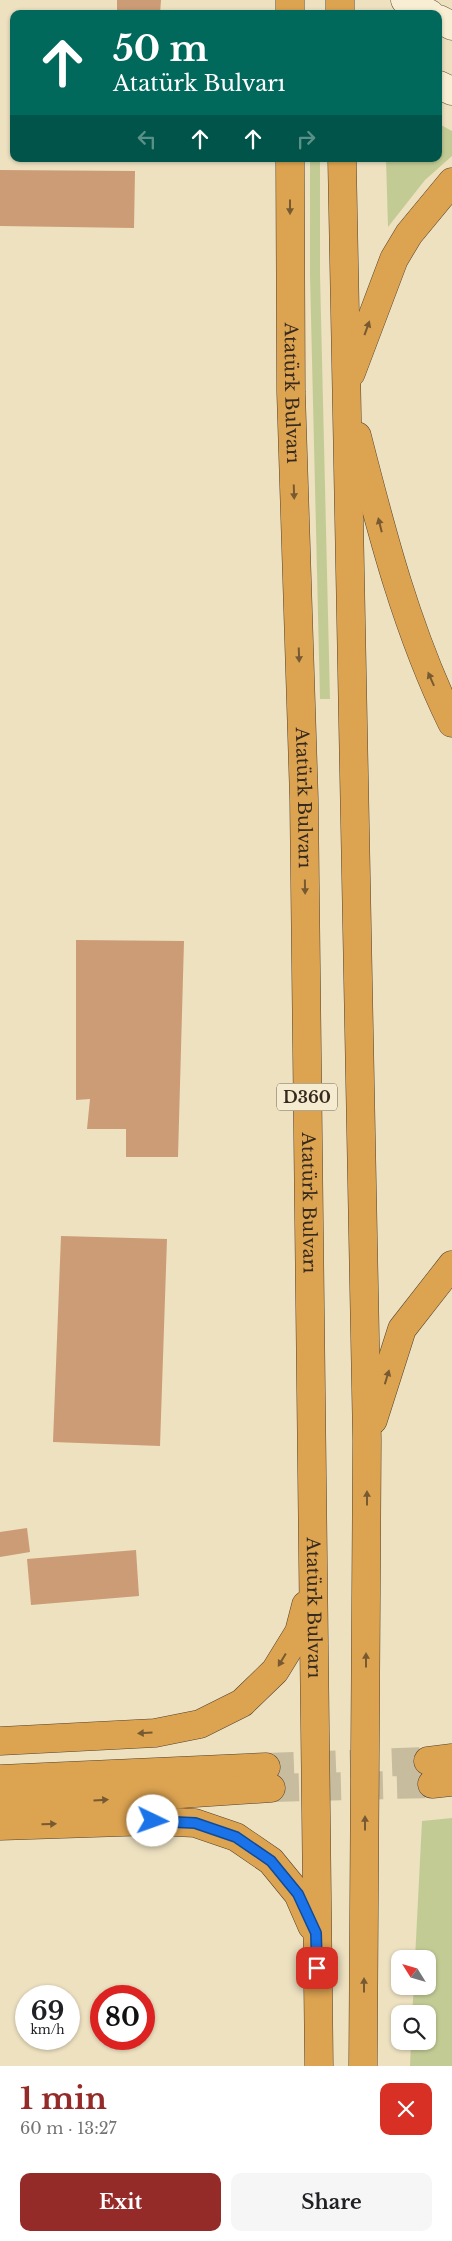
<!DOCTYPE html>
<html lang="en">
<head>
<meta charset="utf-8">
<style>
	body { margin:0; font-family:"Libre Baskerville",serif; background:#f6f6f6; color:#202124; height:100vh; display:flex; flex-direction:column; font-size:19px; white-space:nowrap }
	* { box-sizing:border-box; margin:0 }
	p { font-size:16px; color:#757577 }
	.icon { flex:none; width:28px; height:28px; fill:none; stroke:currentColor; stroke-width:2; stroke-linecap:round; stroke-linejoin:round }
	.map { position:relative; height:2066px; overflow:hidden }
	.side { display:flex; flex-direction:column; background:#fff; flex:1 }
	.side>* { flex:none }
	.top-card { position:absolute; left:10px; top:10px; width:432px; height:152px; border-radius:10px; box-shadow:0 1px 4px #0004; background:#00695c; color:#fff; overflow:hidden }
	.needle { width:32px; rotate:307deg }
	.tools { position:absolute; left:391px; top:1950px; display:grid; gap:10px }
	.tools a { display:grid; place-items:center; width:45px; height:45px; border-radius:10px; background:#fff; box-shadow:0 1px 4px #0004; font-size:25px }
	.speed { position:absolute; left:15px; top:1985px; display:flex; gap:10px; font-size:25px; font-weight:700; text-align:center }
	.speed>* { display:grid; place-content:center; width:65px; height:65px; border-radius:50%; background:#fff; box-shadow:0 1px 4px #0004; line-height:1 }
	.speed small { font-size:12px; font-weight:400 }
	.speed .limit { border:8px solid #d22; background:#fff; color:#111 }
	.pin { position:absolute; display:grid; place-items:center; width:42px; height:42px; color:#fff; margin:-21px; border-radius:10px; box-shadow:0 2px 8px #0006 }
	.me { position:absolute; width:55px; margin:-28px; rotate:93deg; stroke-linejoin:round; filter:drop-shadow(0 0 4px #0008) }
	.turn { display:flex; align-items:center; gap:18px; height:105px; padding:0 20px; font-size:22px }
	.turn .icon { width:65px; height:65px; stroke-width:2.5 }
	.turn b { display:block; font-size:35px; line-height:42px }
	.lanes { display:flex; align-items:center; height:48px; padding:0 20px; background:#0003; justify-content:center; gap:25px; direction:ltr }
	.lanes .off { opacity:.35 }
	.round { display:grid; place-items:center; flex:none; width:52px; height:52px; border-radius:10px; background:#f6f6f6 }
	.summary { display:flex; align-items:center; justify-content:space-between; height:85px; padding:0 20px }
	h1 { font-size:30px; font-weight:800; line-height:38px; color:#942b29 }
	.primary-button { display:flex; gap:10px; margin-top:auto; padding:10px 20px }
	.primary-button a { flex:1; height:58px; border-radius:10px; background:#942b29; color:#fff; font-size:20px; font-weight:800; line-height:58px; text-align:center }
	.primary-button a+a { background:#f6f6f6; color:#202124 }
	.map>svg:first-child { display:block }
	.green { fill:#c3cb95 }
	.building { fill:#cb9c76 }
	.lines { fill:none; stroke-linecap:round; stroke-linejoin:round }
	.highway-tunnel { stroke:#c8bc9f; stroke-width:28; stroke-dasharray:28 14; stroke-linecap:butt }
	.secondary-casing { stroke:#68533c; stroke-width:29 }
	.highway-casing { stroke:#53402d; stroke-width:29 }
	.secondary { stroke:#f8eed3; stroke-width:28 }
	.highway { stroke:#dca351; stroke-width:28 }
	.oneway { fill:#785a32 }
	.route-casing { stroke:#114b97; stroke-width:12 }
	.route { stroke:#1a73e8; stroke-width:9 }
	.labels { text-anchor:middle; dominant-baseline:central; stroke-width:4; stroke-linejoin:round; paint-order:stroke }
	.shield { fill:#f5ebd0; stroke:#6f6353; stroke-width:1 }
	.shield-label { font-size:16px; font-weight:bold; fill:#36291d }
	.street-label { font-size:18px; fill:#36291d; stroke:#f5ebd0 }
</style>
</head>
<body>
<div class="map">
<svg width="452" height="2066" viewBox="0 0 452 2066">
	<rect width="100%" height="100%" fill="#ede1c0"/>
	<path class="green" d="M439 124 452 131V156L425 180 388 227 386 159H439Z
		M310 159H320V274L330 699H320L310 275Z
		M452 1818V2066H410L411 2041H428V2014H412L414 1986H428V1959H415L422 1821Z"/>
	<path class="building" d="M117 0H161L160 14H117Z
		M185 159H209V161L185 162Z
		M0 170 135 171 134 228 0 226Z
		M76 940 184 941 178 1157H126V1129H87L90 1099 76 1100Z
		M61 1236 167 1239 160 1446 53 1442Z
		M27 1528 30 1552 0 1557V1532Z
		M136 1550 139 1596 31 1605 27 1559Z"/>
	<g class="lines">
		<path class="highway-tunnel" d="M266 1767 428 1761
			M271 1788 432 1784"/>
		<g class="secondary-casing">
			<path id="secondary" d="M405 0 430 14
				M439 19 452 26
				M439 85 452 91"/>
		</g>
		<g class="highway-casing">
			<g id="highway">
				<path d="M290 0V14"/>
				<path d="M340 0V14"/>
				<path id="s1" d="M290 159 291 392 304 799 319 2066"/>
				<path d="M342 159 367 1440 363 2066"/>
				<path d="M351 373 394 259 409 234 452 182"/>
				<path d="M357 436C382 534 407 631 452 723"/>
				<path d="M373 1420 402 1329 452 1265"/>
				<path d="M0 1741 155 1733 200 1724 242 1703 275 1671 299 1632 306 1605"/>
				<path d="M428 1761 452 1758"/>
				<path d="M0 1779 266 1767"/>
				<path d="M432 1784 452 1782"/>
				<path d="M0 1806 271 1788"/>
				<path d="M0 1826 153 1821 195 1823 236 1837 271 1861 298 1894 312 1926"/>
			</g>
		</g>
		<use href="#secondary" class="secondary"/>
		<use href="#highway" class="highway"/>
	</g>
	<defs><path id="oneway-solid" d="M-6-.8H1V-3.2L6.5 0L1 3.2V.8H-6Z" transform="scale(1.25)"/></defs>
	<g class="oneway">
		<use href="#oneway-solid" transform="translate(290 207) rotate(90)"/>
		<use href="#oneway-solid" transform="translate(367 328) rotate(-70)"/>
		<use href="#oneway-solid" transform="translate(294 492) rotate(88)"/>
		<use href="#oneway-solid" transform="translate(380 525) rotate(-104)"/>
		<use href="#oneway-solid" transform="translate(299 655) rotate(88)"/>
		<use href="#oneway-solid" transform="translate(431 679) rotate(-114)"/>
		<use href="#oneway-solid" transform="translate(305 887) rotate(89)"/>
		<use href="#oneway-solid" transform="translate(387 1377) rotate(-73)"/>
		<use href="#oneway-solid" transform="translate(367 1498) rotate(-90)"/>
		<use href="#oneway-solid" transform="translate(282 1660) rotate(121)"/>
		<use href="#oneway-solid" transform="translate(366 1660) rotate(-90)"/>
		<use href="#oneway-solid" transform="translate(145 1733) rotate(177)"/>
		<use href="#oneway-solid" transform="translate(101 1800) rotate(-4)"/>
		<use href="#oneway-solid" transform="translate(365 1823) rotate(-90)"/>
		<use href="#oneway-solid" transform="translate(49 1824) rotate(-2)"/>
		<use href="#oneway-solid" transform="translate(364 1985) rotate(-90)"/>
	</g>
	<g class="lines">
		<g class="route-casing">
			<path id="route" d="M153 1821 195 1823 236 1837 271 1861 298 1894 316 1933 317 1968"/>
		</g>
		<use href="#route" class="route"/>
	</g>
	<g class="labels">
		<rect class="shield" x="277" y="1083.5" width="60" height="27" rx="4"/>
		<g class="shield-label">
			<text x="307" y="1097">D360</text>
		</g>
		<g class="street-label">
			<text stroke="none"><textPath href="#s1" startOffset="234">Atatürk Bulvarı</textPath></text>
			<text stroke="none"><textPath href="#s1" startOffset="639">Atatürk Bulvarı</textPath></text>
			<text stroke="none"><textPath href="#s1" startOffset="1044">Atatürk Bulvarı</textPath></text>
			<text stroke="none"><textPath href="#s1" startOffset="1449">Atatürk Bulvarı</textPath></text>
		</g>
	</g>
</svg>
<div class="tools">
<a><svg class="needle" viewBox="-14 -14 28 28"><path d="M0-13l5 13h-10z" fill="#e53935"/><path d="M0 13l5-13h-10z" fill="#757577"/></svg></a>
<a><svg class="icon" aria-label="search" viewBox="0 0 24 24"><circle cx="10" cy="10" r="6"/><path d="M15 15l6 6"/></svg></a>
</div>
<div class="speed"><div>69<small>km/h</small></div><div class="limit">80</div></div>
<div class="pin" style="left:317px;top:1968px;background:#d93025"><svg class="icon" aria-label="arrive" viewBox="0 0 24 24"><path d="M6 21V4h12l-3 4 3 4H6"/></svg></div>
<svg class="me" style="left:153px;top:1821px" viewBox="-20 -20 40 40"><circle r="19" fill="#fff"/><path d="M0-13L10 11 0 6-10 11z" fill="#1a73e8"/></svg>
<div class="top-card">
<div class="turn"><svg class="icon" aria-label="ahead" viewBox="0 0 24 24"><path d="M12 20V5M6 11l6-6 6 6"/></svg><div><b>50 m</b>Atatürk Bulvarı</div></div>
<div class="lanes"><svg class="icon off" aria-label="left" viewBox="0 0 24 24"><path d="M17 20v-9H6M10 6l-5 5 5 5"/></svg><svg class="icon" aria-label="ahead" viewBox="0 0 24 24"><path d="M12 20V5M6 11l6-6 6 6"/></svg><svg class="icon" aria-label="ahead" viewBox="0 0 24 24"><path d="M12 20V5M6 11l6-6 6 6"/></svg><svg class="icon off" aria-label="right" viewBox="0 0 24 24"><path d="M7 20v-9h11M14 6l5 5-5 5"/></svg></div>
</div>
</div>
<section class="side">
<div class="summary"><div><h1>1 min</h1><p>60 m · 13:27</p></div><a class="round" style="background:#d93025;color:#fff"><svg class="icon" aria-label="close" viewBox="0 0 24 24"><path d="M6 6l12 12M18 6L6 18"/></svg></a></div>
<div class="primary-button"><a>Exit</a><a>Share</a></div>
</section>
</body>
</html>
